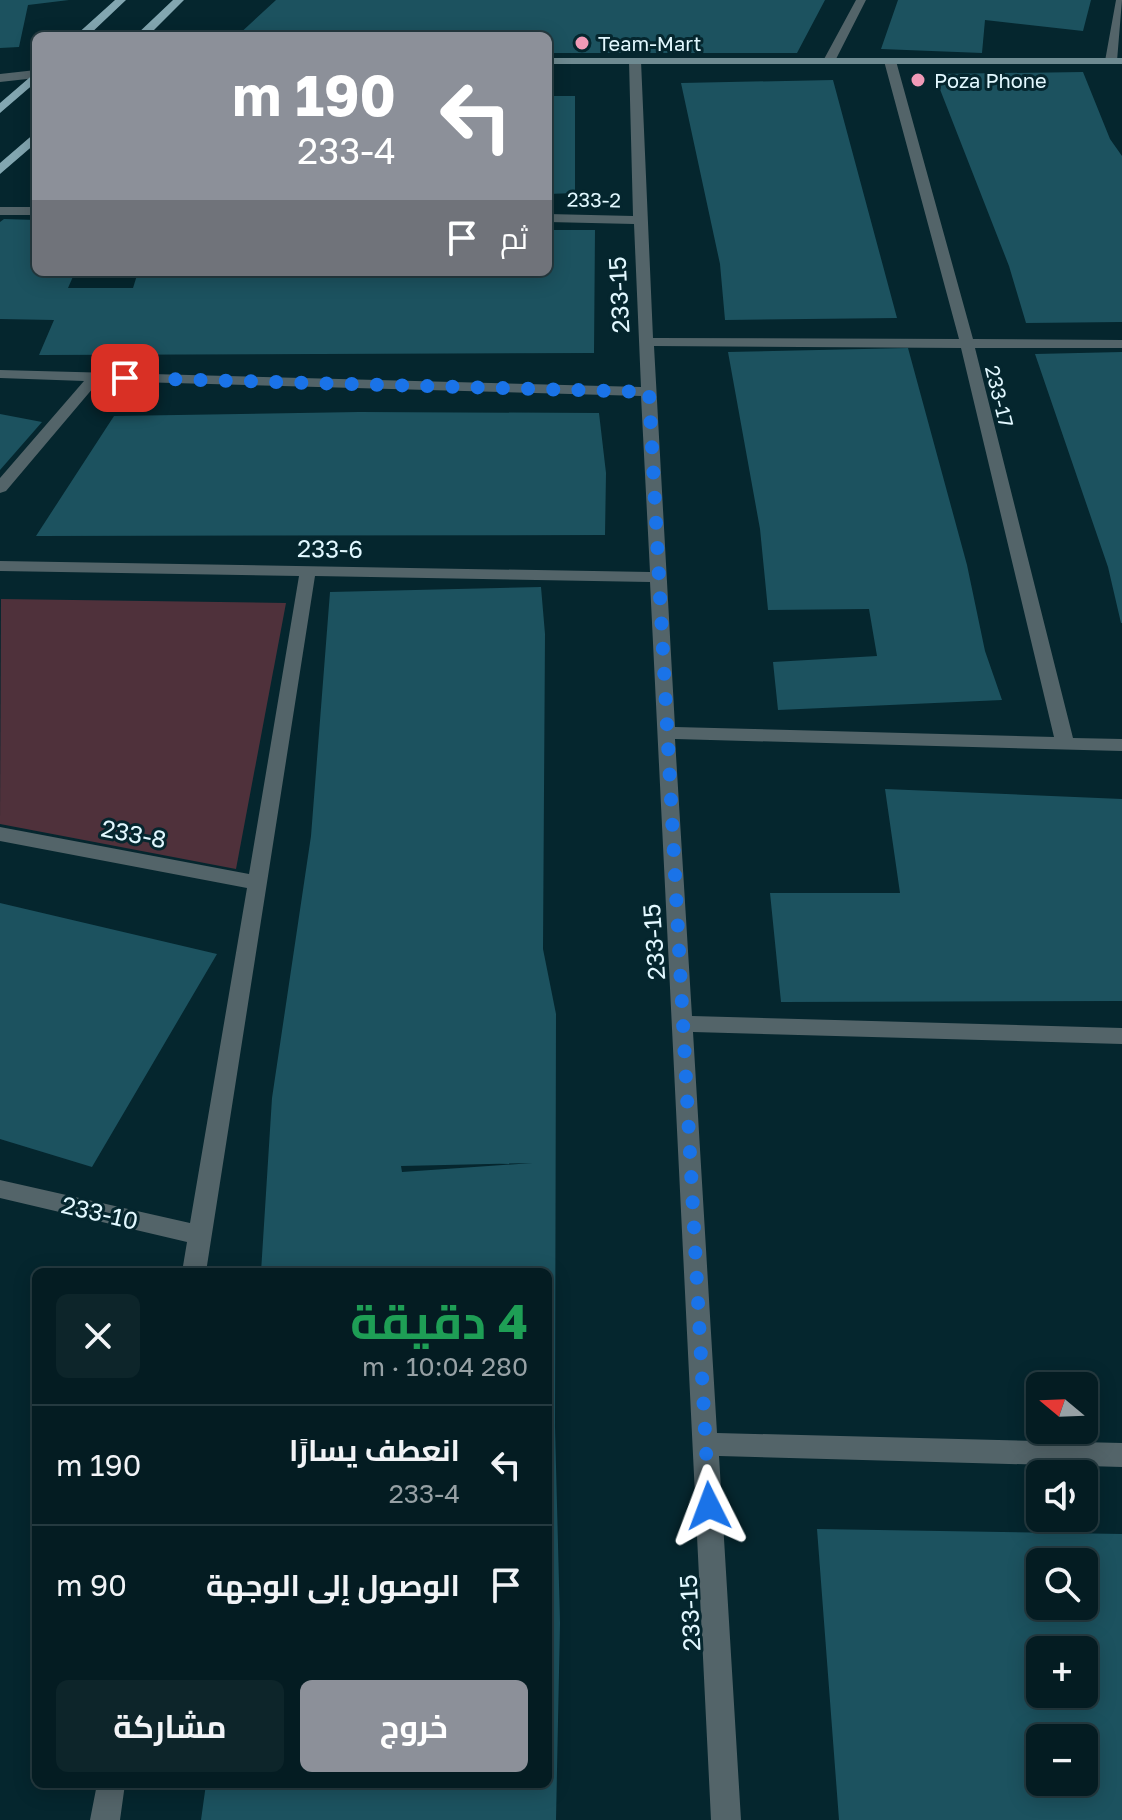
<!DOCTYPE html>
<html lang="ar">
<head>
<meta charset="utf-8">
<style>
	body { margin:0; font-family:"Golos Text",Cairo,sans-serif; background:#0d252a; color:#f1f3f6; direction:rtl; height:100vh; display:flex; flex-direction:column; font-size:30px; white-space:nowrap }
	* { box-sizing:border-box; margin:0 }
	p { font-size:26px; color:#97a1a5 }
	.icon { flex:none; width:44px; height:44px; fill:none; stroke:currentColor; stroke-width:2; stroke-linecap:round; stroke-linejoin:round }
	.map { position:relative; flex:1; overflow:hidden; direction:ltr }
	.drawer { position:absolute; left:32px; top:1268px; width:520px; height:520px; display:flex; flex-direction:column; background:#041c22; border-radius:12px; box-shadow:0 4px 20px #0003,0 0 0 2px #253a40; direction:rtl }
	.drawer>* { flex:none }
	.guide { position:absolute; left:32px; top:32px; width:520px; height:244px; border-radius:12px; box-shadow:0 4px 20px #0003,0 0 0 2px #253a40; direction:rtl; background:#8c9099; color:#fff; overflow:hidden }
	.needle { width:52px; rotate:289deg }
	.buttons { position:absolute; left:1026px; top:1372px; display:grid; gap:16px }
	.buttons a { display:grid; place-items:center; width:72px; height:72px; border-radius:12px; background:#041c22; box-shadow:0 4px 20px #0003,0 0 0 2px #253a40; font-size:40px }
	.pin { position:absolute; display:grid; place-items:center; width:68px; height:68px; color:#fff; margin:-34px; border-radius:16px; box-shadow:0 4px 12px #0006 }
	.me { position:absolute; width:88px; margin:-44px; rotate:357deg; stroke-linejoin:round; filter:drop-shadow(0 0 6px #0008) }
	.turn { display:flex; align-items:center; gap:28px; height:168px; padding:0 24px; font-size:36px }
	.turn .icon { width:104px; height:104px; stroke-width:2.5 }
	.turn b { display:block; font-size:56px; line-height:68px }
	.then { display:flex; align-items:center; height:76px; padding:0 24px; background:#0003; gap:16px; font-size:30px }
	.round { display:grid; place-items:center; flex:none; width:84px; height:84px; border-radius:12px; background:#0d252a }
	.overview { display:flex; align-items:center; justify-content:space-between; height:136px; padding:0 24px }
	h1 { font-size:48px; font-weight:700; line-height:60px; color:#1e9e55 }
	.button { display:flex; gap:16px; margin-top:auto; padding:16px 24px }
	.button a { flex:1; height:92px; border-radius:12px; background:#8c9099; color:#fff; font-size:32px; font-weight:700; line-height:92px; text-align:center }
	.button a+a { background:#0d252a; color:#f1f3f6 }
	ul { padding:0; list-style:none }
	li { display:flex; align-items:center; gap:24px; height:120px; padding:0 24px; border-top:2px solid #253a40 }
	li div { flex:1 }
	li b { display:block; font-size:30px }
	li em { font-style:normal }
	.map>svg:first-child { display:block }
	.green { fill:#4f313b }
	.building { fill:#1c525f; fill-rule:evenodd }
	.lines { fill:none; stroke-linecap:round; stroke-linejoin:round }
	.street { fill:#536469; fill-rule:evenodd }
	.secondary { fill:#6e8a91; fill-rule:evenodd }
	.primary { fill:#83a7b1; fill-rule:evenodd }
	.route { stroke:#1a73e8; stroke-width:14; stroke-dasharray:0 25.2 }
	.poi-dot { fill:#f09ab7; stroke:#05262e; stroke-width:3 }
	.labels { text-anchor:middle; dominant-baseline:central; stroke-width:6; stroke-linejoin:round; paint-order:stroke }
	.far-poi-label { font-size:20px; fill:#e2f8ff; stroke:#05262e; text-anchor:start }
	.far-street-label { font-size:20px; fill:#e2f8ff; stroke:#05262e }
	.street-label { font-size:24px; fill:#e2f8ff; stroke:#05262e }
</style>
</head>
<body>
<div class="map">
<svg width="1122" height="1820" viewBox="0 0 1122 1820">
	<rect width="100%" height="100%" fill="#05262e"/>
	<path class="green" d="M1 599 286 603 236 869 0 824Z"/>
	<path class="building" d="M0 0H69L28 5 19 47 0 48Z
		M276 0H825L797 53H548V36H237Z
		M898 0H1091L1083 31 985 20 982 53 881 49Z
		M1083 72 1110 139 1122 156V322L1026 323 1009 266 934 74Z
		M833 80 897 318 725 320 720 264 681 83Z
		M548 96H575V193L548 194Z
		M4 219 36 220V272H75L68 288H133L138 272H548V230H595L594 353 39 355 54 320 0 319V222Z
		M908 348 967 565 985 651 1002 700 778 710 773 662 877 656 869 609 768 610 760 529 728 352Z
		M1122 352V623H1121L1108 567 1035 354Z
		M359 412 599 413 606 473 605 535 36 536 114 416Z
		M0 414 42 422 0 470Z
		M541 587 545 634 543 949 556 1014 555 1427 560 1623 556 1820H201L206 1784H548V1272H261L272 1098 311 836 330 592ZM533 1163 402 1172 401 1166Z
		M885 789 1122 799V1001L781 1002 770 893H900Z
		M0 903 217 954 92 1167 0 1139Z
		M817 1529 1122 1534V1820H839ZM1040 1562H1084V1606H1040ZM1040 1650H1084V1694H1040ZM1040 1738H1084V1782H1040Z"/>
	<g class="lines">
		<path class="street" d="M856 0H866L835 61 825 63 823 61Z
			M1116 0H1122L1117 61 1111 64 1105 61Z
			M635 58 641 61 653 338 959 339 884 61 890 58 896 61 973 339 1122 340V348H975L1073 738 1122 739V751L675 739 692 1016 1122 1028V1044L693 1032 717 1433 1122 1443V1467L719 1456 741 1820H711L650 582 315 576 206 1272H182L187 1242 0 1198V1180L190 1223 247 888 0 841V827L249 874 299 576 0 571V561L650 572 641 396 99 381 6 491 0 493V478L84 381 0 378V370L641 387 634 224 548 222V214L633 216 629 61ZM654 346 961 348 1054 737 675 727Z
			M36 70V78L0 82V74Z
			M0 207H36V215H0Z
			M97 1784H125L120 1820H90Z"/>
		<path class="secondary" d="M548 58H1122V64H548Z"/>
		<path class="primary" d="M115 0H126L88 36H75Z
			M173 0H184L148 36H135Z
			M36 72V82L0 113V103Z
			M36 132V143L0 174V163Z"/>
	</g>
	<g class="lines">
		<path class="route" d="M125 378 649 392 709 1506"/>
	</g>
	<g class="poi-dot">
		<circle cx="582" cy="43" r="8"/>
		<circle cx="918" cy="80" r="8"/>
	</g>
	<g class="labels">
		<g class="far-poi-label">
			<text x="598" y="43">Team-Mart</text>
			<text x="934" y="80">Poza Phone</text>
		</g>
		<g class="far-street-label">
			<text transform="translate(594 199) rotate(1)">233-2</text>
			<text transform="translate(1000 396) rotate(76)">233-17</text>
		</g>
		<g class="street-label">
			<text transform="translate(618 295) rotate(-93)">233-15</text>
			<text transform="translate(330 548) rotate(1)">233-6</text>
			<text transform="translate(134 833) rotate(11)">233-8</text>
			<text transform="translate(653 942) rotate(-94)">233-15</text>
			<text transform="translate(100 1212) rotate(13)">233-10</text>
			<text transform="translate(689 1613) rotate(-93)">233-15</text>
		</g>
	</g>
</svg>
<div class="buttons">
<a><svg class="needle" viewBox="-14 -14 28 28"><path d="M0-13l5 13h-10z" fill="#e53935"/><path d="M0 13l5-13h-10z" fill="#97a1a5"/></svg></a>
<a><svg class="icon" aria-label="sound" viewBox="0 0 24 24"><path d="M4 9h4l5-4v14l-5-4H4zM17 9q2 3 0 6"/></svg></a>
<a><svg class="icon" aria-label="search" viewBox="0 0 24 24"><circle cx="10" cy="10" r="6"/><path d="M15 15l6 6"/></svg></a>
<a>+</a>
<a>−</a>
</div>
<div class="pin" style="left:125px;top:378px;background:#d93025"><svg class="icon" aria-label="arrive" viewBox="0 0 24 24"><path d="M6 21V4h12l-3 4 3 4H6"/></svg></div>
<svg class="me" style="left:709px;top:1506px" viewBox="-20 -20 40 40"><path d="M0-17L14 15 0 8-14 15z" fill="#1a73e8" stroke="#fff" stroke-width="4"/></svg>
<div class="guide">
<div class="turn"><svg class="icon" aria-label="left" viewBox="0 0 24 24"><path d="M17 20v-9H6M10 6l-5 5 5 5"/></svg><div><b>190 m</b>233-4</div></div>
<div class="then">ثم<svg class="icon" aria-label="arrive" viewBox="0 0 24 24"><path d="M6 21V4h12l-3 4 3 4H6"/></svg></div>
</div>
<section class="drawer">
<div class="overview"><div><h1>4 دقيقة</h1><p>280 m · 10:04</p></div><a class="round"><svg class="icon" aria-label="close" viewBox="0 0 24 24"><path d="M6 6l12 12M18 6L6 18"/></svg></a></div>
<ul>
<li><svg class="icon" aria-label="left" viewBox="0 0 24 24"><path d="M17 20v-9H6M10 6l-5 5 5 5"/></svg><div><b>انعطف يسارًا</b><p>233-4</p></div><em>190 m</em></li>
<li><svg class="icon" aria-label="arrive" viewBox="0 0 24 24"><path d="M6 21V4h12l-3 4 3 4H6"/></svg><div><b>الوصول إلى الوجهة</b></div><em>90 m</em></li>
</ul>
<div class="button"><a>خروج</a><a>مشاركة</a></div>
</section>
</div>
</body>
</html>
